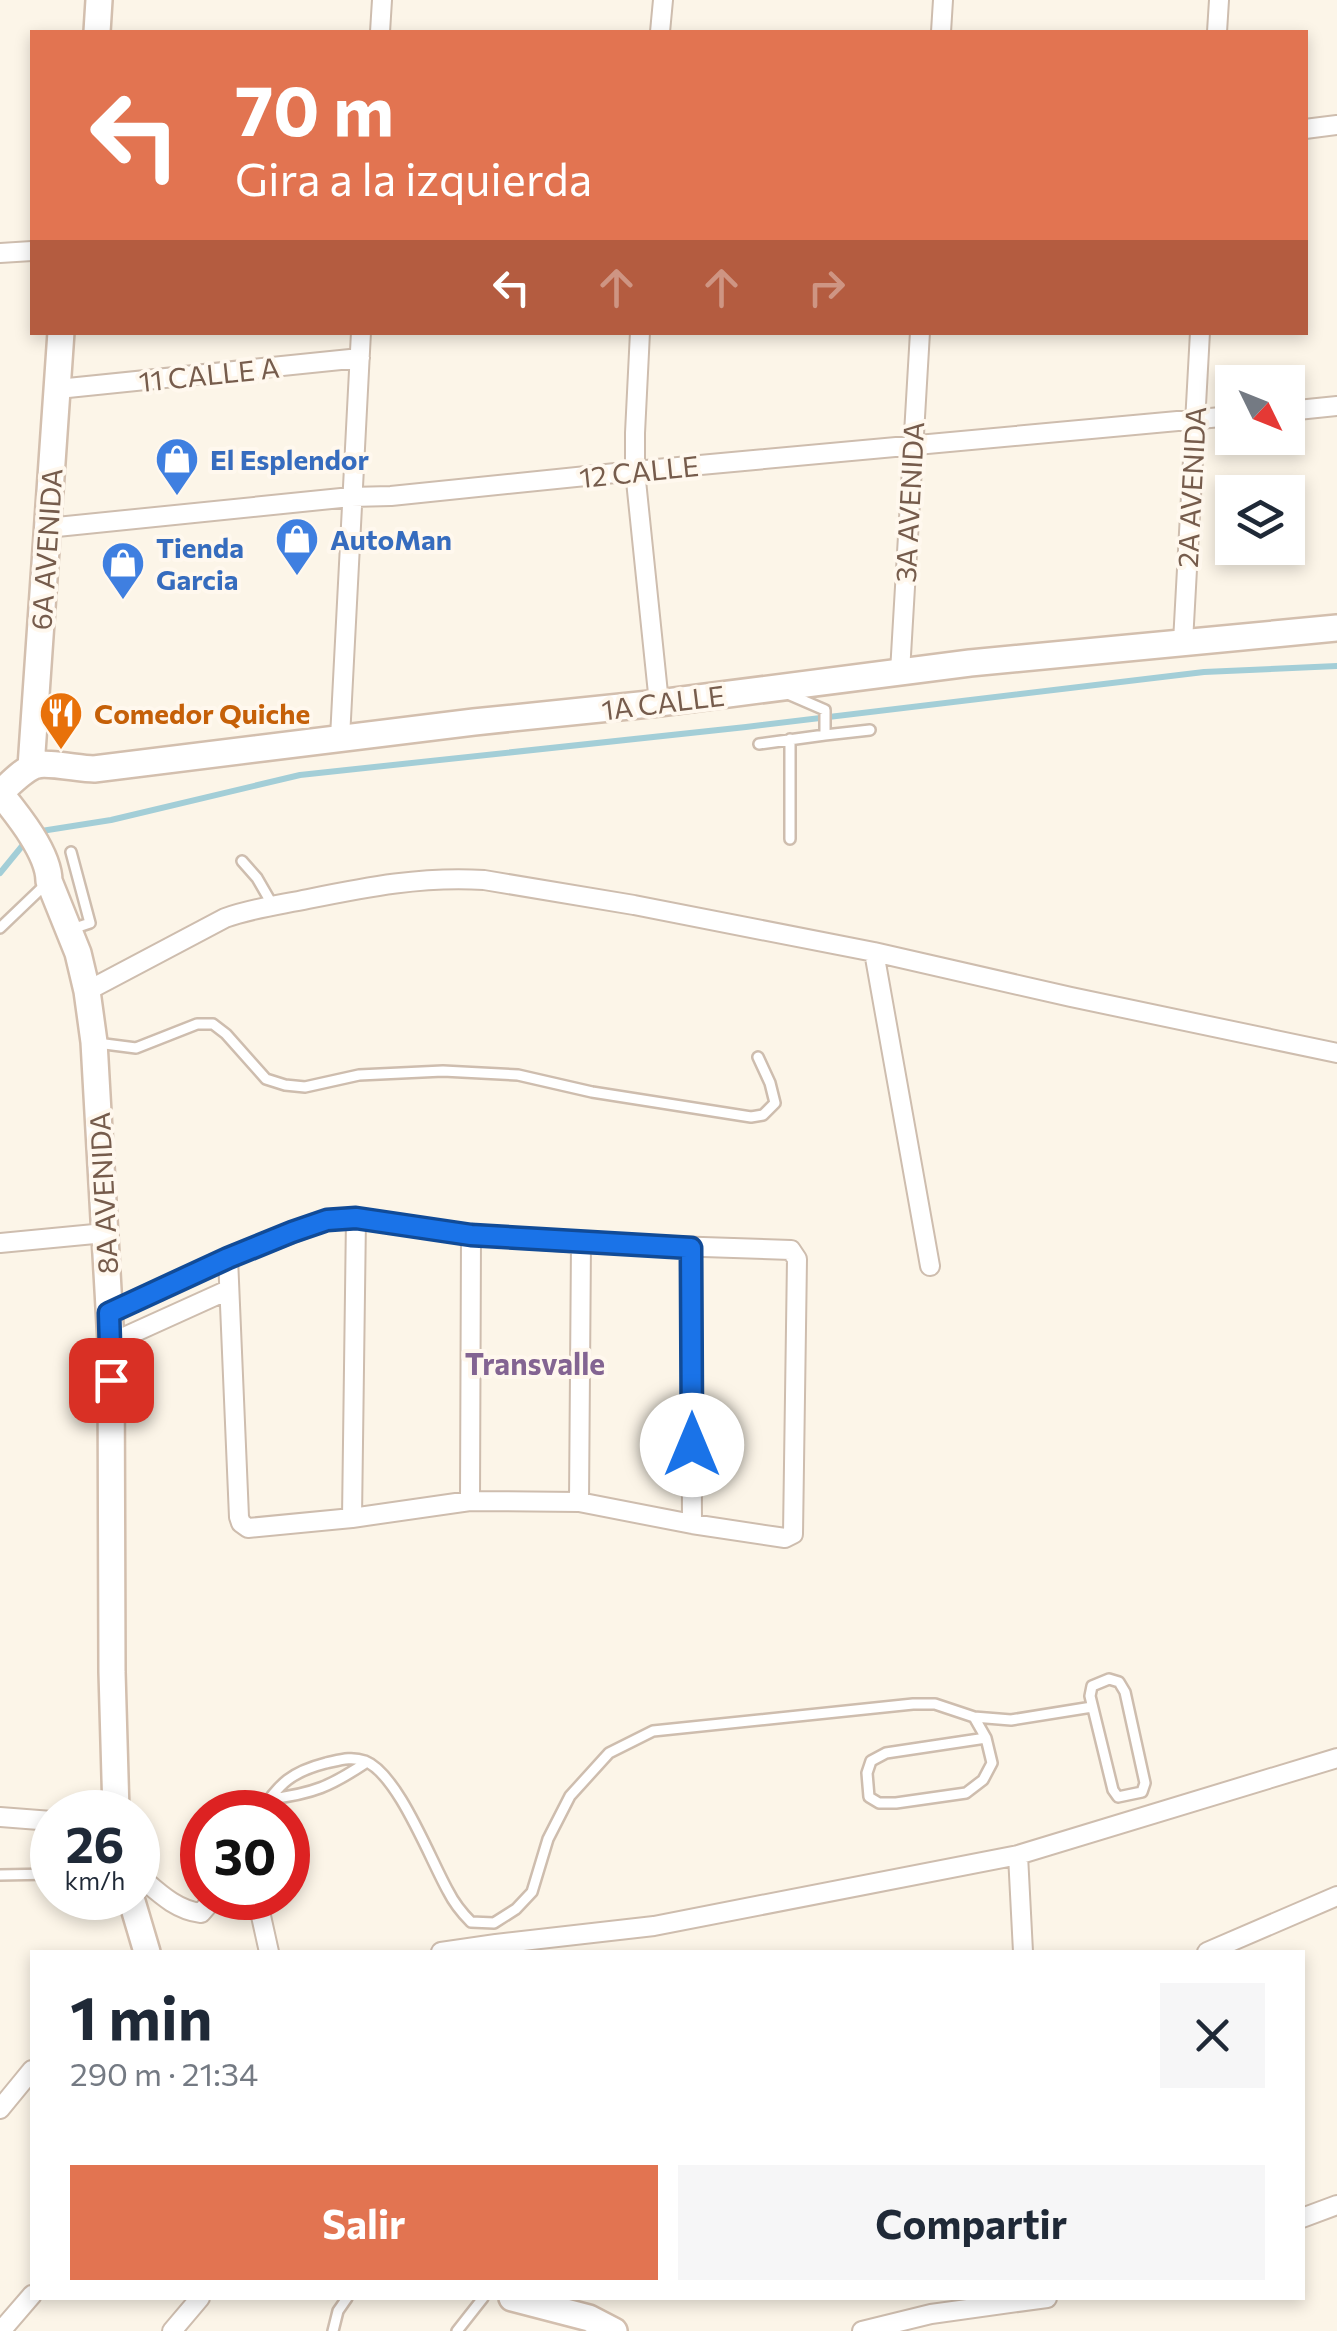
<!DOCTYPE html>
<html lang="es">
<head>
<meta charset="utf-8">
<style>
	body { margin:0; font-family:Commissioner,sans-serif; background:#f6f6f7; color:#1f2937; height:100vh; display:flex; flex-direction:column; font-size:38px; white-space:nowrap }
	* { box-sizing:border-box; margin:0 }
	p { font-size:32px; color:#747a83 }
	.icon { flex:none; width:55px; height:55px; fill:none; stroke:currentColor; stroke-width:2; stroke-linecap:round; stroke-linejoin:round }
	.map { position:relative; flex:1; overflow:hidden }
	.details { position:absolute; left:30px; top:1950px; width:1275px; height:350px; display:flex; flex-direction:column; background:#fff; border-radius:0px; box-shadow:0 5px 15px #0003 }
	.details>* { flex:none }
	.guide { position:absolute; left:30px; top:30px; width:1278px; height:305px; border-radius:0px; box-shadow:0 5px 15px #0003; background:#e27451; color:#fff; overflow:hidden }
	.needle { width:65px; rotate:133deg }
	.buttons { position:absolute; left:1215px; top:365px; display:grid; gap:20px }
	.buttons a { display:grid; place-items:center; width:90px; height:90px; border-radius:0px; background:#fff; box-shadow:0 5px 15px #0003; font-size:50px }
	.speed { position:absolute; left:30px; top:1790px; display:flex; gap:20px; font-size:50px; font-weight:700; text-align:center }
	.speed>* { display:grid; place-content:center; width:130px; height:130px; border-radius:50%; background:#fff; box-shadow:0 5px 15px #0003; line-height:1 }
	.speed small { font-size:25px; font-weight:400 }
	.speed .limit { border:15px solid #d22; background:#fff; color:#111 }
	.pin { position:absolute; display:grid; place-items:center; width:85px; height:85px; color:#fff; margin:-42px; border-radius:20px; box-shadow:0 5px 15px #0006 }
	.me { position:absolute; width:110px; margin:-55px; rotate:0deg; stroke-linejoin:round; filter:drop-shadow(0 0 8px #0008) }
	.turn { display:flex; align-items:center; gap:35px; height:210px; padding:0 40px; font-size:45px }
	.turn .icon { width:130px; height:130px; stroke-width:2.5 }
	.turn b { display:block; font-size:70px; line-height:85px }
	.lanes { display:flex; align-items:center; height:95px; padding:0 40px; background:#0003; justify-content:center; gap:50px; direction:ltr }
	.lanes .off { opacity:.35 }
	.round { display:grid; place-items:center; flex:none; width:105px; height:105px; border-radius:0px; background:#f6f6f7 }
	.head { display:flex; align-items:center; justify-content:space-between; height:170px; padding:0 40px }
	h1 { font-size:60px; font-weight:700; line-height:75px }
	.cta { display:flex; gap:20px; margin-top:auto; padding:20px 40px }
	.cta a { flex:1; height:115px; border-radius:0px; background:#e27451; color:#fff; font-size:40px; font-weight:700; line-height:115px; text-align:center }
	.cta a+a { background:#f6f6f7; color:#1f2937 }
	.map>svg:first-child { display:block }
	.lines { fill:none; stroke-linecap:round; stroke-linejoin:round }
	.stream { stroke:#a3ced7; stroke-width:6 }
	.lane-casing { stroke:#cebdae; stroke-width:14 }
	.street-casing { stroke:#cebdae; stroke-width:22 }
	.secondary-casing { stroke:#d3bfae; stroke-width:30 }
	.lane { stroke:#fff; stroke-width:9 }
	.street { stroke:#fff; stroke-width:18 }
	.secondary { stroke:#fff; stroke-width:25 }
	.route-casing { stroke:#114b97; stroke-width:25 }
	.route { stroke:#1a73e8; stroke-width:18 }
	.labels { text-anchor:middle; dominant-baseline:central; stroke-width:8; stroke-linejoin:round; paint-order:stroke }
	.street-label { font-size:28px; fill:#765c4c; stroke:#fff8ee }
	.shop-label { font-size:28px; font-weight:bold; fill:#366cbe; stroke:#fff8ee; text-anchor:start }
	.food-label { font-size:28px; font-weight:bold; fill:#c56008; stroke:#fff8ee; text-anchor:start }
	.neighbourhood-label { font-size:30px; font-weight:bold; fill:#836492; stroke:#fff8ee }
</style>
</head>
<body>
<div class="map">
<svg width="1337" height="2331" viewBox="0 0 1337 2331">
	<rect width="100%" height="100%" fill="#fcf5e8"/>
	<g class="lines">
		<path class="stream" d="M35 832 111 820 300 775 746 727 1204 672 1337 666
			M0 873 27 840"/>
		<g class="lane-casing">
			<path id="lane" d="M825 735 870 730
				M759 744 825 735V710L788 694
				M790 839V739
				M71 852 90 923 72 929
				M242 861 257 878 272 904
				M0 928 47 883
				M97 1043 136 1048 197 1024H213L226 1034 266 1079 285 1085 305 1087 359 1075 443 1071 518 1075 592 1092 751 1117 763 1115 775 1103 770 1083 758 1057
				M1109 1679 1119 1682 1125 1692 1145 1783 1142 1792 1118 1797 1113 1790 1090 1696 1092 1686Z
				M974 1717 1011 1720 1092 1707
				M269 1799C313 1794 331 1786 367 1762
				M260 1812C280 1783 291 1772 326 1763 340 1760 351 1756 365 1761 398 1774 430 1859 448 1891 454 1903 462 1913 471 1922L494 1923 516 1909 532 1892 548 1839 570 1796 609 1753 653 1731 913 1704H935L974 1717 986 1738 992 1763 983 1780 966 1793 896 1803H879L869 1797 867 1773 871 1761 886 1753 986 1738
				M0 1875 52 1874
				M333 2331 338 2311 347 2298
				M457 2331 483 2298"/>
		</g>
		<g class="street-casing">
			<path id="street" d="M380 32 382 0
				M660 32 663 0
				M941 32 943 0
				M1217 32 1219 0
				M1305 129 1337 125
				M0 253 32 251
				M640 332 635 433V471L659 703
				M58 389 360 358
				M1288 411 1337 406
				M47 528 351 497 391 496 635 471 1232 416
				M1183 642 1200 332
				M900 672 920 332
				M340 738 361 332
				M874 952 930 1266
				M87 991 225 918C253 908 279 905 308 899 367 887 423 876 484 880L634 905 874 952 1071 997 1337 1053
				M0 1243 105 1233
				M691 1248 692 1524
				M109 1313 228 1258 327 1220 356 1218 471 1235 581 1243 791 1250 797 1259 793 1534 785 1538 692 1524 579 1502 470 1501 352 1518 248 1528 241 1523 239 1517 228 1258
				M111 1343 228 1290
				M470 1501 471 1235
				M579 1502 581 1243
				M352 1518 356 1218
				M0 1817 52 1821
				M1018 1855 1023 1952
				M138 1875C157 1891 175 1910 201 1913L214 1898
				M257 1898 269 1952
				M441 1952 496 1944 654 1926 1018 1855 1337 1758
				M1207 1952 1337 1896
				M0 2109 32 2070
				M1302 2218 1337 2205
				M1 2331 32 2295
				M172 2331 200 2298
				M862 2331 931 2314 1047 2298"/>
		</g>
		<g class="secondary-casing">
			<path id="secondary" d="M97 32 99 0
				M31 767 61 332
				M0 793C10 784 22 771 34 766 45 761 79 769 94 769L474 722 659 703 970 663 1337 628
				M0 793C17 814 49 853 49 881L78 953 87 991 94 1042 111 1343 112 1672 116 1812
				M131 1898 147 1952
				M512 2298 589 2318 614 2331"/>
		</g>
		<use href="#lane" class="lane"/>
		<use href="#street" class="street"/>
		<use href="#secondary" class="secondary"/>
	</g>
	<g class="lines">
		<g class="route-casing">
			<path id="route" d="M111 1380 109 1313 228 1258 292 1232 327 1220 356 1218 471 1235 691 1248 692 1445"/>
		</g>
		<use href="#route" class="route"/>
	</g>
	<defs>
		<g id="shop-pin" transform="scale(2.25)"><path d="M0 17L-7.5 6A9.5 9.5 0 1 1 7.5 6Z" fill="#3f7fe0" stroke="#fff8ee"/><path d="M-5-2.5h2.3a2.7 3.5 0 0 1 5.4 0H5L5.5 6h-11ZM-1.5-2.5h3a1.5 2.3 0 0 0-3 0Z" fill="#fff"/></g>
		<g id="restaurant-pin" transform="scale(2.25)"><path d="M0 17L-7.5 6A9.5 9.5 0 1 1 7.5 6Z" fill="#e8710a" stroke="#fff8ee"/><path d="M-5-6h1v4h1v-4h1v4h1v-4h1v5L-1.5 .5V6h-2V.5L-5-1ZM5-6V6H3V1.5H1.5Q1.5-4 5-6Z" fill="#fff"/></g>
	</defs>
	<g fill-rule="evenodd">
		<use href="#shop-pin" x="177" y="459"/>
		<use href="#shop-pin" x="297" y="539"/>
		<use href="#shop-pin" x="123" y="563"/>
		<use href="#restaurant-pin" x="61" y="713"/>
	</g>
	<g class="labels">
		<g class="street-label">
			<text transform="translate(209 374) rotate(-6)">11 CALLE A</text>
			<text transform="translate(639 471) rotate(-6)">12 CALLE</text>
			<text transform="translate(1191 487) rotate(-87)">2A AVENIDA</text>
			<text transform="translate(909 502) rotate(-87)">3A AVENIDA</text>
			<text transform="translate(46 549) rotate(-86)">6A AVENIDA</text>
			<text transform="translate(663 702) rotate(-7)">1A CALLE</text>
			<text transform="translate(103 1193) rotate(-93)">8A AVENIDA</text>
		</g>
		<g class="shop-label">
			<text x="210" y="459">El Esplendor</text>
			<text x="330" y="539">AutoMan</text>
			<text x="156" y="547">Tienda<tspan x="156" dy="32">Garcia</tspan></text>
		</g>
		<g class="food-label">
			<text x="94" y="713">Comedor Quiche</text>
		</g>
		<g class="neighbourhood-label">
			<text x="535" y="1362">Transvalle</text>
		</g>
	</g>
</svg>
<div class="buttons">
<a><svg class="needle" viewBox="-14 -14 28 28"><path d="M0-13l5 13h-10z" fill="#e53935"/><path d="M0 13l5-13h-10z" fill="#747a83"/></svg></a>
<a><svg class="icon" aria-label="layers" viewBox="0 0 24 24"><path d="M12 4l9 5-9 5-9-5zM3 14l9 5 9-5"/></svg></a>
</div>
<div class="speed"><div>26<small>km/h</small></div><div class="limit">30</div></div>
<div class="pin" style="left:111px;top:1380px;background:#d93025"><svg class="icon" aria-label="arrive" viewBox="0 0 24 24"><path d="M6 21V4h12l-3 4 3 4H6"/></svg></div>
<svg class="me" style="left:692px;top:1445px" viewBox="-20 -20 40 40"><circle r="19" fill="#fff"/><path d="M0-13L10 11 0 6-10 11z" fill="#1a73e8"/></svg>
<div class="guide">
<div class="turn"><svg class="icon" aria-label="left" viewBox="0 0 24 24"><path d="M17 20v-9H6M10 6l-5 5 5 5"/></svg><div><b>70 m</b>Gira a la izquierda</div></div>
<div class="lanes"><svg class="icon" aria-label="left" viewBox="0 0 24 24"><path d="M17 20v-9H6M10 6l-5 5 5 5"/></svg><svg class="icon off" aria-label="ahead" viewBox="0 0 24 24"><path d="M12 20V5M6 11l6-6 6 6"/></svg><svg class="icon off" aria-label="ahead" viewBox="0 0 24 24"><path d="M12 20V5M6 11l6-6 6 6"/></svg><svg class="icon off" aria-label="right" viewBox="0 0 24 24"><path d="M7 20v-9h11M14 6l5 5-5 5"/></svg></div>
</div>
<section class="details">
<div class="head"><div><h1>1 min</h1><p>290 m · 21:34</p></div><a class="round"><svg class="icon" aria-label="close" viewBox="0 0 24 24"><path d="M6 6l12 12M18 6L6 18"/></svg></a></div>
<div class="cta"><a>Salir</a><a>Compartir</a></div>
</section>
</div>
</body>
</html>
